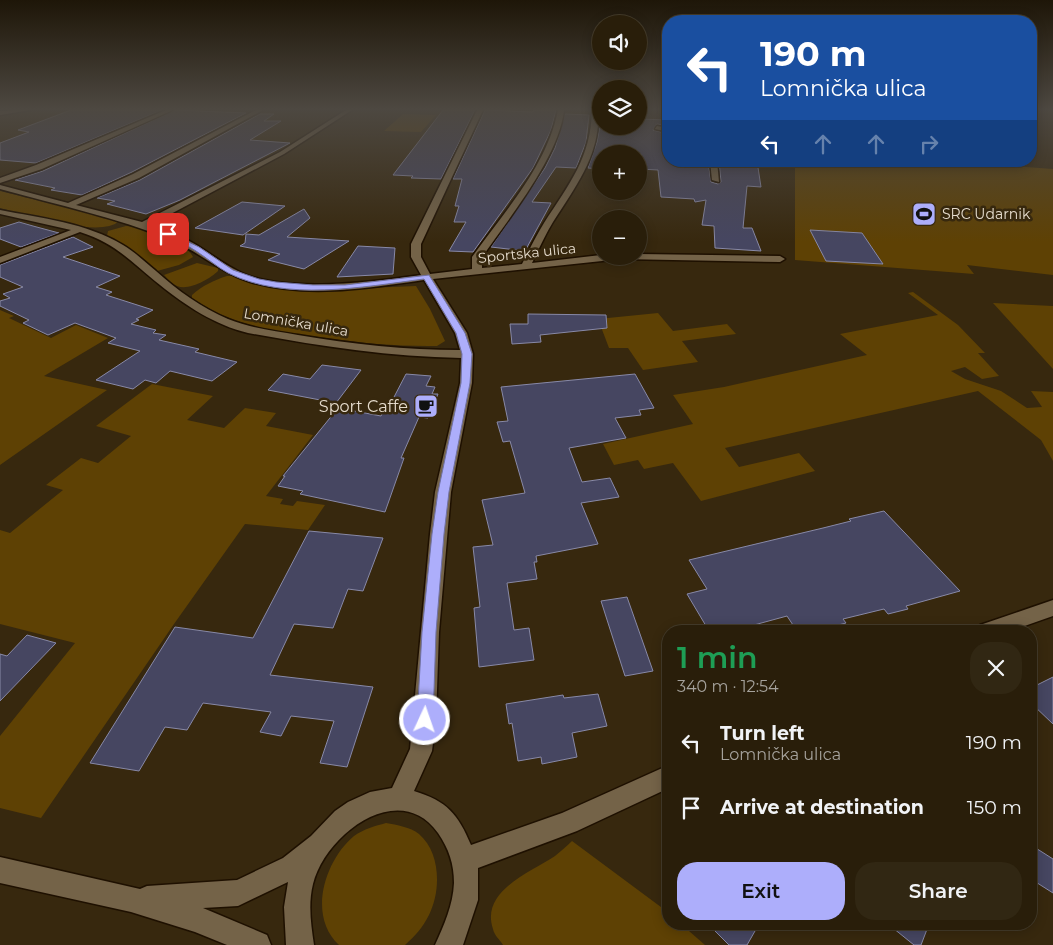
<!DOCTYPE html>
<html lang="en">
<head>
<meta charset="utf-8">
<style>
	body { margin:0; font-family:Montserrat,sans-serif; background:#312713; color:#f1f3f6; height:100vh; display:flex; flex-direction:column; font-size:19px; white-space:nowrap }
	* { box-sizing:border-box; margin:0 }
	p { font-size:16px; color:#a5a29c }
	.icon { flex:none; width:28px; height:28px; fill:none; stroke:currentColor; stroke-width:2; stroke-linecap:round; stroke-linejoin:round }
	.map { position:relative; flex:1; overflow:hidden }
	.drawer { position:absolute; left:662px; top:625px; width:375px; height:305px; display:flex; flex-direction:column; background:#291e0a; border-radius:20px; box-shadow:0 2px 12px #0003,0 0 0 1px #453c2b }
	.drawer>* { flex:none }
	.banner { position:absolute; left:662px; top:15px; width:375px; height:152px; border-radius:20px; box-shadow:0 2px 12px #0003,0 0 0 1px #453c2b; background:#1a4fa0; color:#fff; overflow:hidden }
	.tools { position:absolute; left:592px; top:15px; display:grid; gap:10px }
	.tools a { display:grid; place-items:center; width:55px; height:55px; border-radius:50%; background:#291e0a; box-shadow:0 2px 12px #0003,0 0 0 1px #453c2b; font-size:25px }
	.pin { position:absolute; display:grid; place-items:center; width:42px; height:42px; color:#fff; margin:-21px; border-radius:10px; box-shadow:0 2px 8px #0006 }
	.me { position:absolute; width:55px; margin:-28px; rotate:3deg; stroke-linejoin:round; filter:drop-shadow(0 0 4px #0008) }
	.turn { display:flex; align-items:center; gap:18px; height:105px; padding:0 15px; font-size:22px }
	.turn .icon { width:65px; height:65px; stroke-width:2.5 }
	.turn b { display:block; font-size:35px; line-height:42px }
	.lanes { display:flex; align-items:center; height:48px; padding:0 15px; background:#0003; justify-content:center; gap:25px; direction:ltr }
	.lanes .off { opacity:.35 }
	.round { display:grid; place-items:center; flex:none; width:52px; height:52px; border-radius:20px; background:#312713 }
	.overview { display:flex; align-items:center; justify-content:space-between; height:85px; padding:0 15px }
	h1 { font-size:30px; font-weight:600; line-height:38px; color:#1e9e55 }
	.primary-button { display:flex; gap:10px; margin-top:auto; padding:10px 15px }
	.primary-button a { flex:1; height:58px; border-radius:20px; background:#adaefb; color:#111; font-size:20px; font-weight:600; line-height:58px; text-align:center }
	.primary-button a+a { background:#312713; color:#f1f3f6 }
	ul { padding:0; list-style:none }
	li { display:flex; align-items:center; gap:15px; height:65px; padding:0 15px }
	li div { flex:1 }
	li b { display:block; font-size:19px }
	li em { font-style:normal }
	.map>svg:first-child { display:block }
	.green { fill:#5e4104 }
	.building { fill:#464661; stroke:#8889a7 }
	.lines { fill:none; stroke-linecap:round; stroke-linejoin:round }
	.street-casing { stroke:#1e1000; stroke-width:3 }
	.street { fill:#746348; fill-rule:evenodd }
	.route { fill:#adaefb; stroke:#7071a3 }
	.labels { text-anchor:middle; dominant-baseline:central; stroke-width:5; stroke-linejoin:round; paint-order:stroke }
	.far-poi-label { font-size:14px; fill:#e6dccd; stroke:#37280e; text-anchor:start }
	.far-street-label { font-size:14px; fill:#e6dccd; stroke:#37280e }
	.poi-label { font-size:16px; fill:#e6dccd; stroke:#37280e; text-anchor:end }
</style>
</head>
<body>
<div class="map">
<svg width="1053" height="945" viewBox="0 0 1053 945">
	<rect width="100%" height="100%" fill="#37280e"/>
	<path class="green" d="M403 114 436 115 421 132 384 131Z
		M795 161H950L1053 169V275L967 265 974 274 795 260Z
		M0 191 115 219 119 221C101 239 24 214 0 208Z
		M126 226C143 226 186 241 193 257L179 265 157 271 133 251 107 236 108 231Z
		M197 263 218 268V271C210 279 189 291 177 286 172 284 168 279 164 275Z
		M227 276H233L255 283 317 290 416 286 430 309 445 341 437 346H428C394 346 360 343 326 338 276 332 234 327 192 298V295C202 286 214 280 227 276Z
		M913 292 958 325 985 353H978L999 376 982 379 965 367 951 371 965 379 1001 391 1027 408 1042 407 1031 391 1053 392V461L1041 440 978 391 725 448 739 467 799 453 815 471 701 501 673 463 644 469 638 460 614 465 603 444 693 424 673 395 724 387 867 355 840 334 938 315 908 293Z
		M993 303 1053 306V369Z
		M0 310 14 316 9 318 51 338 76 325 108 338 44 376 107 390 0 465Z
		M658 313 673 331 727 324 736 334 682 341 698 362 643 370 628 348H609L598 319Z
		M152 384 213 396 187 420 224 428 245 408 276 413 266 426 313 435 266 496 283 499 280 504 293 506 297 501 325 505 308 530 245 524 174 624 41 818 0 808V736L75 643 0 624V530L10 533 63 490 46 485 81 458 98 463 131 436 96 426Z
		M386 823C397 825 410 827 419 834 441 853 441 891 429 915 423 927 415 936 405 945H339C307 916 325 860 354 836 364 829 375 826 386 823Z
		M572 841 669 913V924H681L705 945H503C500 940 494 935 493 929 480 891 531 872 555 856 561 851 567 846 572 841Z"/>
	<path class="building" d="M71 110H162L36 163 0 160V143L29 132 18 130Z
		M175 110 246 113 132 172 82 195 51 190 55 188 15 180 43 171Z
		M443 110H475L441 179 411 178 413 176 393 175Z
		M485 110 533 112 534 110H556L551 130 533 168 473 252 449 251 466 222H454L459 206H455L462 179H453Z
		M260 114H274L264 121H281L250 140 290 143 180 200 146 214 107 204 115 201 97 198 140 180Z
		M565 114 589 115 586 142 576 168 556 167 532 202 551 203 525 251 491 247 545 168 555 148Z
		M639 119 669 120V126L657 124 653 130 669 134V161H708L711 182 718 184 721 182 719 161H757L761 187 747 186 743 228H752L761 251 715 248 714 226 702 225 706 200 695 202 694 199 661 197 658 170 640 169 641 154H601V169L588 168 597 142 600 126 639 128Z
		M242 202 285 206 243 235 195 228Z
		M304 209 310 218 287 237 349 241 304 269 268 260 280 254 240 246 245 243 246 234 259 235Z
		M19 222 33 226 59 233 21 247 0 239V228Z
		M810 230 862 233 883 264 826 261Z
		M73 237 93 247 63 257 120 276 96 287 112 292 106 295 153 310 136 319 139 320 131 324 156 330 153 333 166 335 159 340 199 349 195 352 237 362 212 381 170 371 156 383 145 380 133 389 96 380 140 351 108 343 116 338 75 323 48 335 23 323 29 320 0 306V301L10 298 3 294 23 287 0 277V265Z
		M358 246 395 248 393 274 337 277Z
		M528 314 606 315 607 328 540 335 541 342 512 344 510 324H528Z
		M322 365 361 370 336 403 268 390 283 374 310 379Z
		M406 374 431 376 426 386 435 387 432 394H438L428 418 419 417 401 458H404L385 512 300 494 303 491 278 486 285 476H283L338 408 381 416 390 398 393 399Z
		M635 374 654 408 639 410 641 415 615 418 626 438 569 448 582 482 610 478 619 497 581 503 598 544 536 556 537 562H534L537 579 507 583 514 630 529 628 534 660 479 667 474 608 480 607 473 547 493 545 482 500 525 493 510 441 503 442 497 422 508 421 501 387Z
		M884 511 960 591 906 606 908 609 888 614 884 609 843 619 846 623 815 631H797L787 616 732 631H709L687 594 707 589 689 560 823 528 851 521 849 519Z
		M309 531 383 538 363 591 348 589 333 628 294 624 270 675 373 687 347 767 320 763 334 721 291 716 281 736 260 732 271 712 203 703 187 730 165 727 139 771 90 763 175 627 253 638Z
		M627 597 653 671 625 676 601 601Z
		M27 635 56 643 0 701V654L7 656Z
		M1053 677V724L1031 703V688Z
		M598 694 607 726 572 733 577 757 542 764 541 757 518 761 512 723 509 724 506 704 563 695 564 698Z
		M1031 845 1053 859V893L1031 879Z
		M708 924H759L747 945H729Z
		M888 924H929L921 945H914Z"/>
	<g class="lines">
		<g class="street-casing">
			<path id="street" d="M15 110H30L0 115V111Z
				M166 110H173L42 169 0 183V178L36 165Z
				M256 110H263L139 178 76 205 142 222 280 152 346 110H352L284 154 150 225C164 230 180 235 193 243 209 252 224 265 242 273 286 293 373 282 421 275L411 257V244L477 110H483L421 244V257L430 274 472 269V257C504 212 547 166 558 110H564C559 157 509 218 482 257V268L522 264C529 250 536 236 544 223 569 184 591 158 592 110H598C601 154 576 186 553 222 545 235 539 249 532 263L601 255 639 256V254L780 256 785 259 780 262 621 259 433 279 467 333 473 354 472 383 451 492 439 632 436 719 432 751 414 791C447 801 458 814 471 845L562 813 669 765V788L577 831 478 868V900L463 945H435C444 925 453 905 454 883 454 864 449 849 438 833 399 778 325 835 313 884 308 904 311 925 314 945H286L284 907 288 882 238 906 203 908 267 935 271 945H227L195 932 131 912 0 883V857L140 889 147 886 237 880 283 858 311 836 335 811 348 802 370 792 392 788 410 749 430 534 435 492 460 383 461 358C389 357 319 346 248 333 215 325 186 306 160 285 131 262 117 244 80 232L0 263V257L71 230 0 214V210C41 218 87 223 123 245 135 252 145 262 156 271 177 290 202 308 228 319 250 328 274 331 298 335 352 344 406 350 460 350L455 333 424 280C369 288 309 298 254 283 223 275 200 252 171 240 116 217 57 205 0 189V185L68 203 133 174Z
				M657 126 669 128V132L655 129Z
				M710 161H717L719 182 712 180Z
				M1053 600V616L1010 631H977L980 625Z"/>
		</g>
		<use href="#street" class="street"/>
	</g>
	<linearGradient id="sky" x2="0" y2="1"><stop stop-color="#1e1608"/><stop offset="0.45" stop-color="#4d4841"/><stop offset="1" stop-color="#4d4841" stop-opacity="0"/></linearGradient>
	<rect width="1053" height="242" fill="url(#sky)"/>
	<path class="route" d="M166 233H170L199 247 233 270 259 279 276 282 313 285H345L429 275 465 333 472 354 470 383 449 492 444 534 436 632 433 720 431 725 425 728 419 725 417 720 422 632 432 534 438 492 461 383 462 354 456 333 424 279C362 287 286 302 228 273 217 267 207 258 196 251 187 245 176 241 166 236Z"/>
	<defs>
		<g id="stadium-square" transform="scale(1.25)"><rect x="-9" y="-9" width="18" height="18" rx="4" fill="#adaefb" stroke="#37280e"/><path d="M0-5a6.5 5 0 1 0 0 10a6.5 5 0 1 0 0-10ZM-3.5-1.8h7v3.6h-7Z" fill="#111"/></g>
		<g id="cafe-square" transform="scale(1.25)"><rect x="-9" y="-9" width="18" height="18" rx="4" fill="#adaefb" stroke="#37280e"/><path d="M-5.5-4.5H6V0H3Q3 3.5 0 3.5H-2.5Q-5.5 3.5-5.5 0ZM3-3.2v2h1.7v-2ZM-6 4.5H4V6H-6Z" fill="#111"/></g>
	</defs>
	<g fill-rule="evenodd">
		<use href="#stadium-square" x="924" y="214"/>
		<use href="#cafe-square" x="426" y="406"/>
	</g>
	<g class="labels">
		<g class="far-poi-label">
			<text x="942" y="214">SRC Udarnik</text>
		</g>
		<g class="far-street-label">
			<text transform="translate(527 253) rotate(-6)">Sportska ulica</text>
			<text transform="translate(296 322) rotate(10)">Lomnička ulica</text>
		</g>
		<g class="poi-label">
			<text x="408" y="406">Sport Caffe</text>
		</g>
	</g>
</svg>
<div class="tools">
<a><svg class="icon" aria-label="sound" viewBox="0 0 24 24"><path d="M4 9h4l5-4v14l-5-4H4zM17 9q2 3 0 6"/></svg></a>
<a><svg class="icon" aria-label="layers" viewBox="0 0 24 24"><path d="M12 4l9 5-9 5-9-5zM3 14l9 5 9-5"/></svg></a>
<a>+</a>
<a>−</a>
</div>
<div class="pin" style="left:168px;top:234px;background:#d93025"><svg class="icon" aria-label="arrive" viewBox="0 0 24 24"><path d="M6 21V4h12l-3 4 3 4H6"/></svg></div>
<svg class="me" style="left:425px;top:720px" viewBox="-20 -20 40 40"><circle r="17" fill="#adaefb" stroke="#fff" stroke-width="3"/><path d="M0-11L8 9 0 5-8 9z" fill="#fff"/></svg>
<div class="banner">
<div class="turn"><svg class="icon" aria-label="left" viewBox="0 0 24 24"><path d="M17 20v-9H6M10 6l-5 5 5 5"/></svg><div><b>190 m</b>Lomnička ulica</div></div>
<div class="lanes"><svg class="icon" aria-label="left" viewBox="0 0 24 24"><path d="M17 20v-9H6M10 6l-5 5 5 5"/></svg><svg class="icon off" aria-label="ahead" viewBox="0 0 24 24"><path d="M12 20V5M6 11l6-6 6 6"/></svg><svg class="icon off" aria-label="ahead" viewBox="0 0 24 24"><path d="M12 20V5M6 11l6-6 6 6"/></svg><svg class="icon off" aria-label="right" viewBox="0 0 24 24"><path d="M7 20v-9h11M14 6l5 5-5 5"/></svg></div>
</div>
<section class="drawer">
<div class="overview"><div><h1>1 min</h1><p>340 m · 12:54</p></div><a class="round"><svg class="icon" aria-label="close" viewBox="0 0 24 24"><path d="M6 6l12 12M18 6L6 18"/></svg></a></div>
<ul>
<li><svg class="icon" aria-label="left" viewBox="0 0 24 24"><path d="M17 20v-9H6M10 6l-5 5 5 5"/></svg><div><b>Turn left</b><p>Lomnička ulica</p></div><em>190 m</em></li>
<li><svg class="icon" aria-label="arrive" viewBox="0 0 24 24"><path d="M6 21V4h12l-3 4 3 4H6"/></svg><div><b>Arrive at destination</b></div><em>150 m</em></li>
</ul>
<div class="primary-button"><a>Exit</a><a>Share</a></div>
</section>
</div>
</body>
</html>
